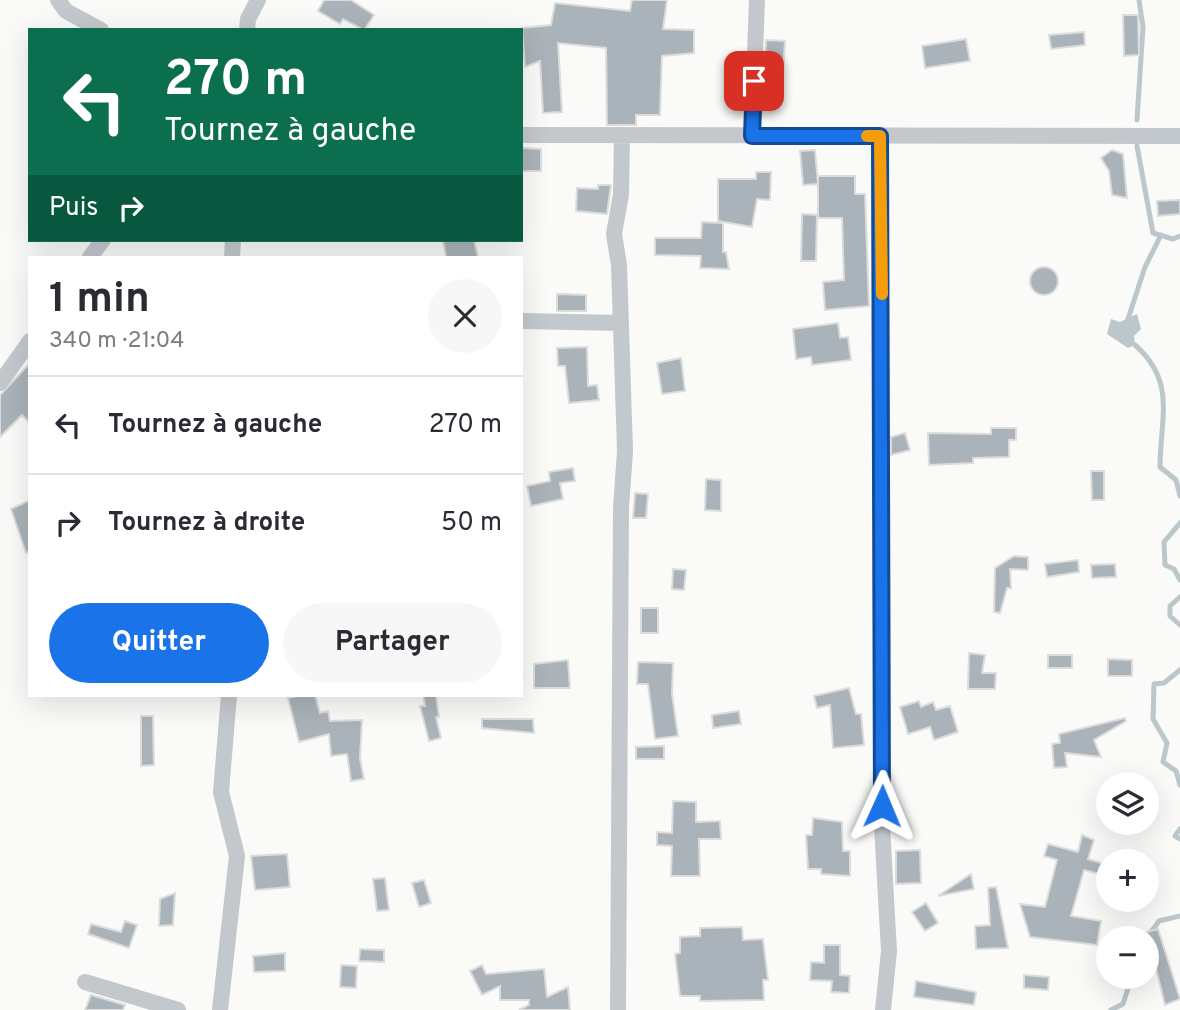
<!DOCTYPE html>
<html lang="fr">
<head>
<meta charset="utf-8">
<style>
	body { margin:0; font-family:Overpass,sans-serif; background:#f7f7f7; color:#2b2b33; height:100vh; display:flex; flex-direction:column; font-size:26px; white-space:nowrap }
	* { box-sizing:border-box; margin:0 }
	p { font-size:23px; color:#7c7c81 }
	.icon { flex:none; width:38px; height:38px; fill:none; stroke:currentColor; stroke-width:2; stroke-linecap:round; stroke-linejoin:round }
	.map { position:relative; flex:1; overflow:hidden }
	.panel { position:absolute; left:28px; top:256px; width:495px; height:441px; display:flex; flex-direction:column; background:#fff; border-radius:0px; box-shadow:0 7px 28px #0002 }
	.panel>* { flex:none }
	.hud { position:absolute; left:28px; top:28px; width:495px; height:214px; border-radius:0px; box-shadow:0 7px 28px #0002; background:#0b6e4f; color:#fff; overflow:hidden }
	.fabs { position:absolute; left:1096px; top:772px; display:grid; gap:14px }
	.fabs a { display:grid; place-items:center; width:63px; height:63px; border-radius:50%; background:#fff; box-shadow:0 7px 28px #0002; font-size:35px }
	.pin { position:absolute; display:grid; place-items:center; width:60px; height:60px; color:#fff; margin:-30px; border-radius:14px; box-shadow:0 4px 10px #0006 }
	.me { position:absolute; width:77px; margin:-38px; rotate:1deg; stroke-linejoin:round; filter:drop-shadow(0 0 5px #0008) }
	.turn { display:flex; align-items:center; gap:24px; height:147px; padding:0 21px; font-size:32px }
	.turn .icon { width:91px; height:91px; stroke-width:2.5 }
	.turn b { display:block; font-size:49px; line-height:60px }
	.then { display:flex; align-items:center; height:66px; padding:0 21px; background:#0003; gap:14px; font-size:26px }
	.round { display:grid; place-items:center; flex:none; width:74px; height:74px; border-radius:37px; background:#f7f7f7 }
	.head { display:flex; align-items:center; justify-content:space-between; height:119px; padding:0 21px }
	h1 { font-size:42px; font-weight:700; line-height:52px }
	.primary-button { display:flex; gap:14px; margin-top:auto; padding:14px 21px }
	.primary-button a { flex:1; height:80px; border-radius:42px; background:#1a73e8; color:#fff; font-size:28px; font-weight:700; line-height:80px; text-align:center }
	.primary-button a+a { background:#f7f7f7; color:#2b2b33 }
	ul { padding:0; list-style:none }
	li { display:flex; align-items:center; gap:21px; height:98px; padding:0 21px; border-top:2px solid #e1e1e2 }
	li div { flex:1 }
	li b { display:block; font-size:26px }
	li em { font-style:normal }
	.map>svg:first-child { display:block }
	.water { fill:#bbc7cb }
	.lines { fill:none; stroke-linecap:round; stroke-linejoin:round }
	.stream { stroke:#bbc7cb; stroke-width:5 }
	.building { fill:#aab3b9; stroke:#dcdcda; stroke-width:2 }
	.street { stroke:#c3c8cc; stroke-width:16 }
	.route-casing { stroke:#114b97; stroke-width:18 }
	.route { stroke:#1a73e8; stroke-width:12 }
	.slow { stroke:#f59e0b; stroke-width:12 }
</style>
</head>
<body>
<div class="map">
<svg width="1180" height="1010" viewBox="0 0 1180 1010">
	<rect width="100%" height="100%" fill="#fafaf8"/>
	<path class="water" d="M1137 314 1141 329 1134 336 1135 345 1128 348 1107 334 1111 319 1120 322Z"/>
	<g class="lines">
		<path class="stream" d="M1137 120 1143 27 1139 0
			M1137 146 1153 233 1173 239 1180 236
			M1128 319 1145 267 1161 235
			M1135 345C1177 382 1160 418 1160 467L1176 480 1180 496
			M1180 523 1164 542 1165 565 1174 569 1180 580
			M1180 597 1170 606V616L1180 625
			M1180 670 1164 683 1154 684 1153 719 1167 743 1163 762 1176 771 1180 785
			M1180 829 1175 836 1180 839
			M1146 939 1159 921 1180 916
			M1111 1010 1123 1004 1132 976"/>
	</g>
	<path class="building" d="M324 0H351L374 15 364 30 343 19 340 24 318 11Z
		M632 0H667L663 29 694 30V53L662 56 660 115H636V125H607L606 48 558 43 562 112 543 113 540 61 525 67 522 28 551 25 555 3 630 11Z
		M1123 15H1138L1139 55 1124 56Z
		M1084 32 1085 45 1051 49 1049 35Z
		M966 39 970 61 925 68 922 46Z
		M766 40 785 41 782 92 764 91Z
		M522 148 541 149V171H522Z
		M815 150 818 184 803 185 800 151Z
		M1112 150 1123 154 1127 198 1112 195 1109 171 1101 158Z
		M756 172H771L770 200 757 199 752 227 718 221V179H756Z
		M818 176H855V194H865L869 306 825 310 823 282 844 280 842 218H818Z
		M598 185H611L607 214 576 211 577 188 598 189Z
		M1180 200V214L1158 216 1157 201Z
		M802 214 817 215 816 261H801Z
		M702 222 723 223V252H726L729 269 700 268 701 256 655 255V238H701Z
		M443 240H474L478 257H446Z
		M1030 281a14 14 0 1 1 28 0a14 14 0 1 1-28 0Z
		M557 294 586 295V311H557Z
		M838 323 840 338 848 337 851 360 812 365 811 357 796 359 793 329Z
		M587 347 588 386 597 385 599 400 569 403 565 366H558L557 348Z
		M681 358 685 391 662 394 657 363Z
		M30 363V423L22 415 0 437V395Z
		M991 428H1016V440H1009V457L973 458V463L929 465 928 433 991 434Z
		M905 433 910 450 891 455V437Z
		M573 468 575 481 560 483 563 499 531 506 527 486 550 481 549 472Z
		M1091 471H1104V500H1092Z
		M706 479 721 480V511L705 510Z
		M635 493 648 494 646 518H633Z
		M30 500 29 552 26 553 11 509Z
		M1014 556 1028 557V570L1010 569 1011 588H1007L1000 613 994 612 995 568Z
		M1078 560 1079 572 1047 577 1045 564Z
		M1115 564 1116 577 1092 578 1091 565Z
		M673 569 686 570 684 590 672 589Z
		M641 608H658V633H641Z
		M969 653 985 655 982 673H996L995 689H968Z
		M1048 655H1072V668H1048Z
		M1108 659 1132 660V676H1108Z
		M568 660 570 688H534V664Z
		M638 662 673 663 672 694 678 736 655 739 648 684H637Z
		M849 688 856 714H861L864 745 833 748 830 705 817 708 814 696Z
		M301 695H315L320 713 328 711 330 721 362 720 360 759 364 779 351 781 347 754 331 756 329 734 299 742 288 698Z
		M423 695H436L439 717H436L441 738 429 741 420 706H425Z
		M919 701 921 707 933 702 936 710 950 706 958 732 934 740 930 727 908 734 900 707Z
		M739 711 741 724 713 728 712 715Z
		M141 716H153L154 765 141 766Z
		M1125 718 1126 721 1094 740 1101 757 1065 753 1067 767 1054 768 1052 744 1060 743 1059 734Z
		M482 719H533L534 733 482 728Z
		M664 746V759H636V747Z
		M673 801 696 802V822L720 821 721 839H699L700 876H671L672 846 657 845V832L672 833Z
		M813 818 842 822 843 851H850V876L821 874V869H808L806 835H812Z
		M1082 835 1094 840 1088 859 1108 865V876L1084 870 1071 916 1101 921 1097 945 1030 937 1020 904 1045 907 1057 860 1044 856 1048 844 1078 852Z
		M920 850 921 883 896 884V851Z
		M287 854 290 887 255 890 251 856Z
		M971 874 974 889 938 896Z
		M385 878 389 910 377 911 373 879Z
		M424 880 431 903 419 907 412 883Z
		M996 887 1008 948 976 949 975 926 990 925 988 888Z
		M175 893 173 925 159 926 160 899Z
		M926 903 938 923 925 931 912 912Z
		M125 921 137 925 129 948 88 934 91 924 121 932Z
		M742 927 743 940 763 939 768 980H763L764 1000 700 1001V996H680L675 954 680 953V937L700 936V928Z
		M1158 929 1180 999 1165 1005 1147 932Z
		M824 945H840V975L850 976 849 993 831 992 832 981 810 980 811 962 824 963Z
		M360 949 384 950V962L359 961Z
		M285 953V971L254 972 253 956Z
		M341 965 357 966 356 988 340 987Z
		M482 965 486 974 544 969 547 997 568 987 570 1010H519L529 1005V1000H500V986L482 995 470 971Z
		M1024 975 1049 977 1048 990 1024 988Z
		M916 981 976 992 974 1005 914 997Z
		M91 995 125 1005 123 1010H85Z"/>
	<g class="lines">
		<path class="street" d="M58 0 66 11 101 30
			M247 30 248 19 258 0
			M522 135 1180 136
			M752 136 757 0
			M880 136 882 826 889 951 883 1010
			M90 257 103 240
			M232 257 233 240
			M522 321 620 323
			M0 383 30 341
			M85 982 178 1010
			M220 1010 237 856 221 792 229 695
			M618 1010 621 508 625 451 619 265 614 234 621 194 622 135"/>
	</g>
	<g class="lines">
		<g class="route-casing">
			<path id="route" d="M754 81 752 136H880L882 806"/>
		</g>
		<use href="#route" class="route"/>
		<path class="slow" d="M867 136H880L882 294"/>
	</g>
</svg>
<div class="fabs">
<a><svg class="icon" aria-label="layers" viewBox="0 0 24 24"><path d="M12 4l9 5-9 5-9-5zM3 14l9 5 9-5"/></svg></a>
<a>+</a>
<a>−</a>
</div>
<div class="pin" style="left:754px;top:81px;background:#d93025"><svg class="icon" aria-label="arrive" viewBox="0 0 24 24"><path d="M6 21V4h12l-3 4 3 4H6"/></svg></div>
<svg class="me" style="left:882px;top:806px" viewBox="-20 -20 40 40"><path d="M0-17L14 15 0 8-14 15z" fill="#1a73e8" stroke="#fff" stroke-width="4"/></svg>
<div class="hud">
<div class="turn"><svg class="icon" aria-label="left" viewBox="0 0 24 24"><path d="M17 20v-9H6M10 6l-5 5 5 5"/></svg><div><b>270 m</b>Tournez à gauche</div></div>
<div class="then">Puis<svg class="icon" aria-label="right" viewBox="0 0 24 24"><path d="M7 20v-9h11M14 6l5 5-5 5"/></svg></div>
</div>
<section class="panel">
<div class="head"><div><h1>1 min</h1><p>340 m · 21:04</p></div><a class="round"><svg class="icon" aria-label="close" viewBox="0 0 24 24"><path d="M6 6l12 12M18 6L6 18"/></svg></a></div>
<ul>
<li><svg class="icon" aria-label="left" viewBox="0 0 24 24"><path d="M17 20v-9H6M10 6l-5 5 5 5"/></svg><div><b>Tournez à gauche</b></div><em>270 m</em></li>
<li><svg class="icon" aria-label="right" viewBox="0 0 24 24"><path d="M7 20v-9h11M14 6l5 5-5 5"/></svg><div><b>Tournez à droite</b></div><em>50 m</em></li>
</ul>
<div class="primary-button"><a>Quitter</a><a>Partager</a></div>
</section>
</div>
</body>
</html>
